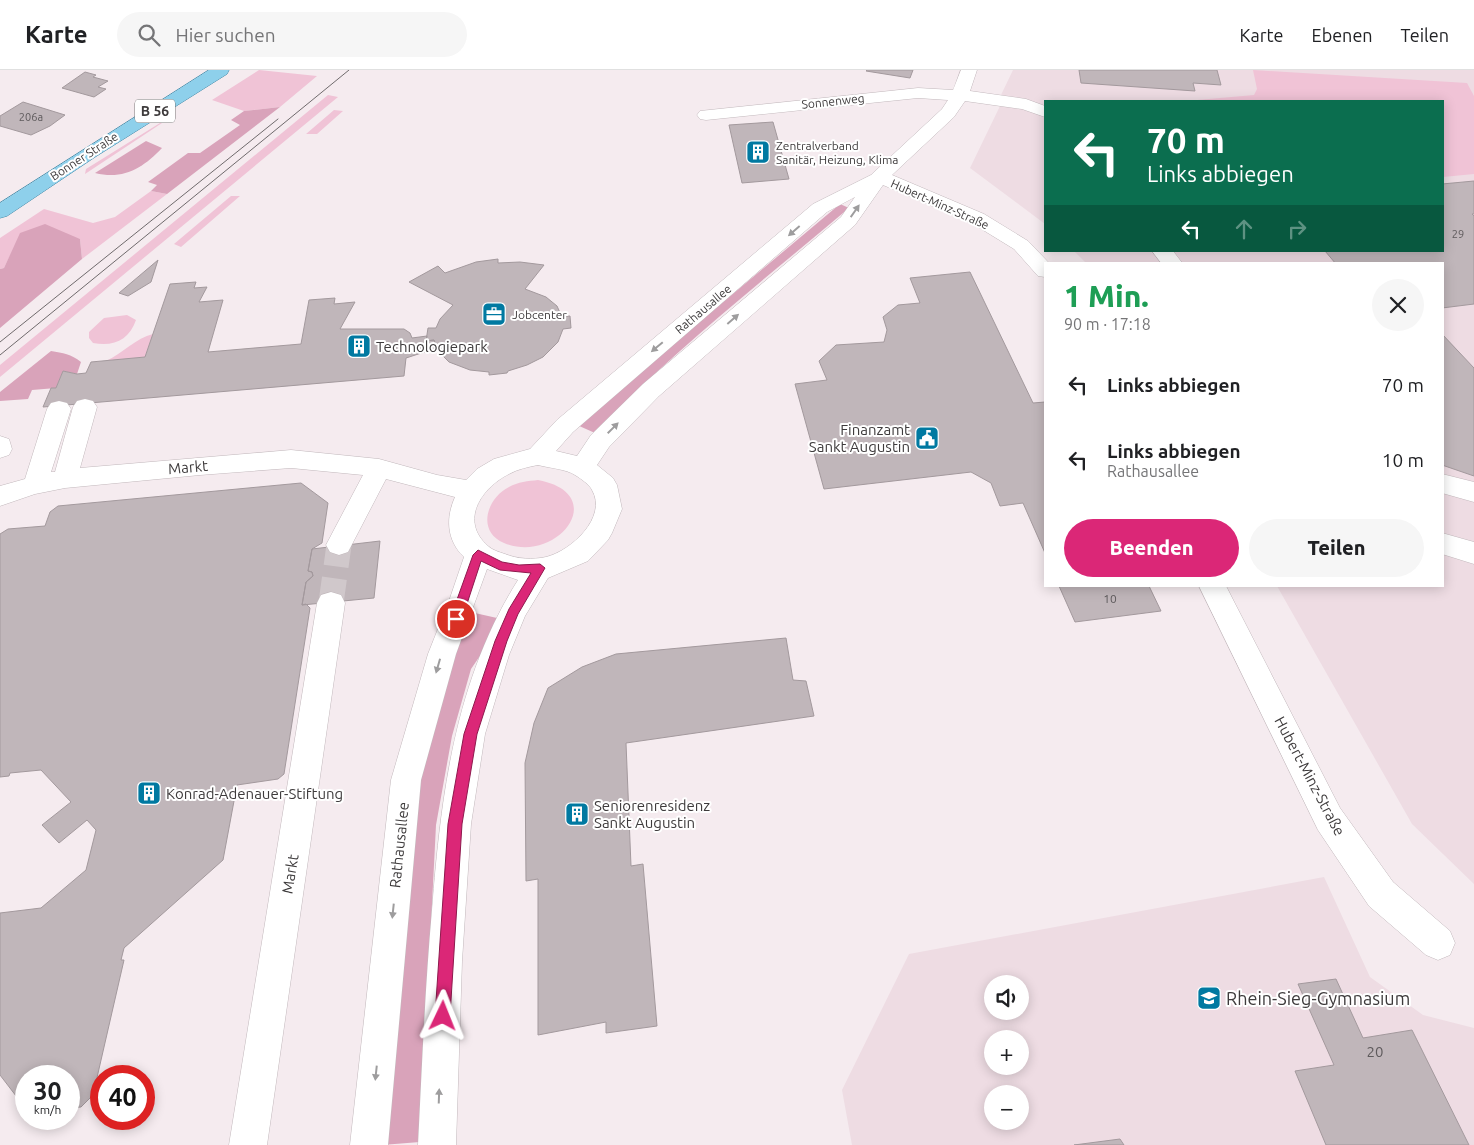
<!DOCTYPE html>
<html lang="de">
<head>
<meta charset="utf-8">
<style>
	body { margin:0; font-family:Ubuntu,sans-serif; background:#f6f6f6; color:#202124; height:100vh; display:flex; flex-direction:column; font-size:19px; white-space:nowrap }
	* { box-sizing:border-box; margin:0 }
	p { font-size:16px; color:#757577 }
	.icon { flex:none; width:28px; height:28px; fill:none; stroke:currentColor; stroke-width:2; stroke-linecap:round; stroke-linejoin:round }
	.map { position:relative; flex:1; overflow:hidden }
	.details { position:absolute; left:1044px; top:192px; width:400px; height:325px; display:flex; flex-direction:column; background:#fff; border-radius:0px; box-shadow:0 2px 12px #0003 }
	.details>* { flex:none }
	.guide { position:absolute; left:1044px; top:30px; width:400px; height:152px; border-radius:0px; box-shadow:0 2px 12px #0003; background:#0b6e4f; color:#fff; overflow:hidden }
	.buttons { position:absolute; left:984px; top:905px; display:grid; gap:10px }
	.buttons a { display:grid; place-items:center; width:45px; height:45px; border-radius:50%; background:#fff; box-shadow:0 2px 12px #0003; font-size:25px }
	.speed { position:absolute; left:15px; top:995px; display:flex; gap:10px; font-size:25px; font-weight:700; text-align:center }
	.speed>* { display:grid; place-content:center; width:65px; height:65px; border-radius:50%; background:#fff; box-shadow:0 2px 12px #0003; line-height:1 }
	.speed small { font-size:12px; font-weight:400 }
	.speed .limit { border:8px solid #d22; background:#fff; color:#111 }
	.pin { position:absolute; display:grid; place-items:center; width:42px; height:42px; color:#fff; margin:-21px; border:2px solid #fff; border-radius:50%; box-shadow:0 1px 5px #0007 }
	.me { position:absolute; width:55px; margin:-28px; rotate:2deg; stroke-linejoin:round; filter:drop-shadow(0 0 4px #0008) }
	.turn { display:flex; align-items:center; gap:18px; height:105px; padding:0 20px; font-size:22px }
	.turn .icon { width:65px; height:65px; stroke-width:2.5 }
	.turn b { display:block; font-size:35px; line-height:42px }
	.lanes { display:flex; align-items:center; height:48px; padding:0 20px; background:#0003; justify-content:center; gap:25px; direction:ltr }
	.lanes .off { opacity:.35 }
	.round { display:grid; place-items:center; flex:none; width:52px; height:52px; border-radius:26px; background:#f6f6f6 }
	.head { display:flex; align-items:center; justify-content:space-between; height:85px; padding:0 20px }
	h1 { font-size:30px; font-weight:800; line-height:38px; color:#1e9e55 }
	.primary-button { display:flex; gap:10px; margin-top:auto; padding:10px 20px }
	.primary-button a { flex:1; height:58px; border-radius:30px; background:#db2777; color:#fff; font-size:20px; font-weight:800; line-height:58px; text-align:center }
	.primary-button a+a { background:#f6f6f6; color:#202124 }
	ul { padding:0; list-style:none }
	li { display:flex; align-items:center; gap:15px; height:75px; padding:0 20px }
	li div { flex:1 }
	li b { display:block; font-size:19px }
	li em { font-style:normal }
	header { display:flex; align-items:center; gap:30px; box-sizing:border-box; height:70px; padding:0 25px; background:#fff; border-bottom:1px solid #e0e0e0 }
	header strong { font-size:24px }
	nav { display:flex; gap:28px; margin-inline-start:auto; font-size:18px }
	.search { width:350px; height:45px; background:#f6f6f6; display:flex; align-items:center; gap:12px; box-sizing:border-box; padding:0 18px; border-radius:28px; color:#757577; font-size:19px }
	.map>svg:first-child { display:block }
	.built { fill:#eedce3; fill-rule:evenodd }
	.green { fill:#f0c3d6 }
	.forest { fill:#d9a3ba }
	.building { fill:#c0b6ba; stroke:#a3999d }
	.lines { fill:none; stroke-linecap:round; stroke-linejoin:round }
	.minor-tunnel { stroke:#d0c8cb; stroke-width:25; stroke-dasharray:25 12; stroke-linecap:butt }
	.minor-casing { stroke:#c2b8bc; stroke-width:1 }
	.major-casing { stroke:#4187a5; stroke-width:1 }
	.minor { fill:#fff; fill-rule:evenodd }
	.major { fill:#8ed0eb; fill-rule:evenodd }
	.tram { stroke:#6f6a6c; stroke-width:1 }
	.oneway { fill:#9e9d9e }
	.route { fill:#db2777; stroke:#8e194d }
	.labels { text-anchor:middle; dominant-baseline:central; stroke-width:4; stroke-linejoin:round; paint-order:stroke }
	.far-number-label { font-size:11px; fill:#5e5a5c }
	.far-street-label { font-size:12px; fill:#3e3b3c; stroke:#fff }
	.far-poi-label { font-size:12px; fill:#3e3b3c; stroke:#fff; text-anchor:start }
	.number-label { font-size:12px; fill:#5e5a5c }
	.shield { fill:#fff; stroke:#787676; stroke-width:1 }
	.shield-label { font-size:14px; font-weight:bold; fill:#3e3b3c }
	.poi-label { font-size:15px; fill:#3e3b3c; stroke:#fff; text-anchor:start }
	.street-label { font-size:15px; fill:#3e3b3c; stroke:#fff }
	.near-number-label { font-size:15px; fill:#5e5a5c }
	.near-poi-label { font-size:18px; fill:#3e3b3c; stroke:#fff; text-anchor:start }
</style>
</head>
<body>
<header>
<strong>Karte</strong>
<div class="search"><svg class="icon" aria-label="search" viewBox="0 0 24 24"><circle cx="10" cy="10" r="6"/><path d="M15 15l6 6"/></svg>Hier suchen</div>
<nav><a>Karte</a><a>Ebenen</a><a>Teilen</a></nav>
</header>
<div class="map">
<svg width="1474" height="1075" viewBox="0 0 1474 1075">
	<rect width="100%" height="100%" fill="#f5ebef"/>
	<path class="built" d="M1013 0H1474V814L1412 754 1277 516H1442V194H1087L1074 181H1442V31H1045V154L970 98 1000 36 1001 25Z
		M1324 807 1370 907 1423 945 1474 958V1075H852L842 1020 909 884ZM992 914H1020V941H992ZM992 969H1020V996H992ZM992 1024H1020V1051H992Z"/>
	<path class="green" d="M259 0 317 6 280 37 244 41 212 30Z
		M1253 0 1467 13 1474 26V104L1443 107 1442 31H1186L1254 25 1257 19Z
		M328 25 338 27 0 307V295Z
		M334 40 343 41 317 64H306Z
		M160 53H162L85 104 86 99Z
		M151 121 167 124 82 189 80 169 21 163 4 198 0 199V168L44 139 93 153 115 147Z
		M231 126H240L181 177 174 174Z
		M127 245 136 250C129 270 114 277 93 273L89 268V262L104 248Z
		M153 264 145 287 106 291C123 283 136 268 153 264Z
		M538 410C612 424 557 495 504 473 476 461 487 428 509 417 518 412 528 411 538 410Z"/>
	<path class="forest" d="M280 37 167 124 151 121 157 115 148 112 188 83H200L240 55 231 50 244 41Z
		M146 71 162 78C143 98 124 110 95 103Z
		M840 134 849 138C763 211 672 281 595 363L577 355Z
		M45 154 80 169 82 189 0 258V199L4 198 20 163Z
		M51 281C63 283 71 284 81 292L77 304 63 301 56 318 32 320 28 329 0 331V322Z
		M466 541 497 548 486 577 471 599 452 666 436 755 420 1072 382 1075 407 748Z"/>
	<path class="building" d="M867 0H913L910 8 866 1Z
		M1079 0H1217L1221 15 1193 13 1195 21 1081 13Z
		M85 2 96 5 93 7 108 11 98 17 106 19 94 27 62 18Z
		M23 32 65 45 50 56 31 65 0 56V46Z
		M773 52 789 109 742 113 729 55Z
		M1474 111V144H1472L1474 146V234L1442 238V194H1336L1325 181H1442V114Z
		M498 189V193L520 192 544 195 525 219 546 227 557 236 562 247 570 246 571 258 563 259 558 272 543 287 527 295 508 301 507 303 489 305V302L470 300 449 292 439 282 434 270 426 271 428 258H436L440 249 453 235 409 212 438 196 445 203 476 192Z
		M158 190 151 212 128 226 119 223Z
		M970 202 1033 333 1045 332V483L1023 433 1000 436 991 413 971 402 824 419 795 314 827 310 819 291 836 275 884 272 887 260 883 247 898 235 920 233 910 208Z
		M196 212 194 218 207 217 199 232 223 230 208 282 301 274 309 230 335 228 334 234 355 232 340 259H404L410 263 412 268 427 266 426 271 434 270 437 278 406 288 404 306 43 337 51 318H56L63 301 77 304 86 303 91 292 145 287 170 214Z
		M1442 264 1474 298V406L1442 395Z
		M301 413 328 433 322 473 312 479 308 501 312 502 313 506 306 512 302 535 306 534 310 538 284 704 278 709 237 715 223 790 124 878 121 890H124L93 1025 81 1037 69 1038V1006H26V1039L0 1005V843L41 838 86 800 96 760 87 750 59 773 42 755 71 732 41 700 10 703 9 706 0 707V464L8 459 45 456 50 442 58 436Z
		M380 471 374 528 302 535 306 512 313 506 312 502 308 501 312 479Z
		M1059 516H1149L1161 541 1075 552Z
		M786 568 793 610 806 611 814 646 626 673 631 796 643 794 657 956 606 963V952L538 965V809L526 811 525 693 534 653 548 618 582 597 616 584Z
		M1336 909 1363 968 1412 960 1469 1075H1326L1295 1001 1334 995 1298 914Z
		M1120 1069 1124 1075H1074Z"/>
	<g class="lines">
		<path class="minor-tunnel" d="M331 533 339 475"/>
		<g class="minor-casing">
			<path id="minor" d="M961 0H977L970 21 1026 29 1045 36V47L1022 39 965 31 954 47 892 105 984 144 1028 171 1050 194H1045V207L1038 206 1014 179 970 152 883 115 855 155 659 326 609 377 597 395 613 408 617 415 622 439 612 463 608 470 588 491 548 508 525 546 509 585 485 664 471 754 462 891 456 1075H418C422 997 425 918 432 840 441 725 455 610 518 510L487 499 456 584 421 710 388 1075H350L391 710 428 584 449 531 464 487C446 470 446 447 455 427L386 409 348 482 339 485 330 482 326 475 363 405 291 398 200 405 65 418 35 424 0 436V416L25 409 47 339 51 333 59 331 67 333 71 339 51 402H55L73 337 77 331 85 329 93 331 97 337 80 398 291 380 379 389 437 405 466 410 477 399 494 389 530 379 557 350 813 134 871 105 942 39 948 30 918 28 706 50 700 49 697 45 700 41 918 18 953 20ZM855 127 841 147 643 314 591 365 577 386 556 381 573 362 827 142ZM538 395C549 398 566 399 575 405 580 408 590 415 592 420 608 447 571 481 546 487 533 490 517 489 505 484 499 482 492 480 488 476 459 451 481 418 509 404 518 399 528 397 538 395Z
				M1152 181H1173L1183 194H1162Z
				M0 366 9 369 12 379 9 385 0 388Z
				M1442 404 1474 412V432L1442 423Z
				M1442 463 1474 472V494L1442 484Z
				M1199 516H1226L1340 738 1393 812 1450 861 1455 873 1450 885 1438 890 1426 885 1369 836 1318 760Z
				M331 522 341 525 345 533 267 1075H229L317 533 321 525Z"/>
		</g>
		<g class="major-casing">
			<path id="major" d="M209 0H229L227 4 95 87 7 146 0 148V133Z"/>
		</g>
		<use href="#minor" class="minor"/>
		<use href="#major" class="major"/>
		<path class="tram" d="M0 272 278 49
			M0 285 349 0"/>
	</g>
	<defs><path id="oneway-solid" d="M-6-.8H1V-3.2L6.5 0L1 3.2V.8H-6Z" transform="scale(1.25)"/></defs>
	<g class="oneway">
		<use href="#oneway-solid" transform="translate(855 141) rotate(-55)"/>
		<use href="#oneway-solid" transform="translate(794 161) rotate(139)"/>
		<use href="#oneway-solid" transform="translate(733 249) rotate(-41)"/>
		<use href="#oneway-solid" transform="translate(657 277) rotate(140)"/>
		<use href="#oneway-solid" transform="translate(613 358) rotate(-45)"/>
		<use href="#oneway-solid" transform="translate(438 596) rotate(106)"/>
		<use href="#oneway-solid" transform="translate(393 841) rotate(96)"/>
		<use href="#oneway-solid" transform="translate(376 1003) rotate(96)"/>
		<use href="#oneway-solid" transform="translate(439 1026) rotate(-88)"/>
	</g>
	<path class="route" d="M478 480 502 492 519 495 540 494 545 498 518 544 507 571 477 664 462 754 450 946 448 951 443 953 437 951 435 946 448 754 464 664 495 571 509 539 531 503 500 500 481 491 462 549 460 552H452L450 549 473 485Z"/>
	<defs>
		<g id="building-square" transform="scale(1.25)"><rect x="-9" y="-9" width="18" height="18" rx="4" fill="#0079a1" stroke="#fff"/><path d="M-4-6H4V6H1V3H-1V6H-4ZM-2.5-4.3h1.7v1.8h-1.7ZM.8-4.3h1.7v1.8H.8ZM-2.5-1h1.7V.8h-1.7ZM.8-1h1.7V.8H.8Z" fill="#fff"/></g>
		<g id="office-square" transform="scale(1.25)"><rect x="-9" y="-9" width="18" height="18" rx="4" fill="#0079a1" stroke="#fff"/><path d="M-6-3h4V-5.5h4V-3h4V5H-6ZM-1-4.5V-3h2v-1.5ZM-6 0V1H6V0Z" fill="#fff"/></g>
		<g id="civic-square" transform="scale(1.25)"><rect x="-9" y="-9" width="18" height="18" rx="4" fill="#0079a1" stroke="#fff"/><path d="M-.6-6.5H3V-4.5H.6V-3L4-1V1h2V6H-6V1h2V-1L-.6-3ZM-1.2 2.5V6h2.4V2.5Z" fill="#fff"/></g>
		<g id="school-square" transform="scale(1.25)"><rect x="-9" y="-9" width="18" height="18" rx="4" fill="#0079a1" stroke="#fff"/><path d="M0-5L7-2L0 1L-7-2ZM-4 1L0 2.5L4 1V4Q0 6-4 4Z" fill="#fff"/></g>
	</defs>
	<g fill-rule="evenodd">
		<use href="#building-square" x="758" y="82"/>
		<use href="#office-square" x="494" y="244"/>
		<use href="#building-square" x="359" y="276"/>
		<use href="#civic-square" x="927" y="368"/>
		<use href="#building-square" x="149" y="723"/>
		<use href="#building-square" x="577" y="744"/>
		<use href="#school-square" x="1209" y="928"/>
	</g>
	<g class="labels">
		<g class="far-number-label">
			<text x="31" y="47">206a</text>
			<text x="1458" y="164">29</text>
		</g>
		<g class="far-street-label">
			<text transform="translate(833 31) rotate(-6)">Sonnenweg</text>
			<text transform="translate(84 86) rotate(-33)">Bonner Straße</text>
			<text transform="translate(940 134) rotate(24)">Hubert-Minz-Straße</text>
			<text transform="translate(703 239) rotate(-40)">Rathausallee</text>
		</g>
		<g class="far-poi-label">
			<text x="776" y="75">Zentralverband<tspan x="776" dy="14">Sanitär, Heizung, Klima</tspan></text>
			<text x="512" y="244">Jobcenter</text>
		</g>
		<g class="number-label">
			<text x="1110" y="528">10</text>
		</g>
		<rect class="shield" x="135" y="29.5" width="40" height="23" rx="4"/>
		<g class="shield-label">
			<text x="155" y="41">B 56</text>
		</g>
		<g class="poi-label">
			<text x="376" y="276">Technologiepark</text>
			<text x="910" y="359" text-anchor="end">Finanzamt<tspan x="910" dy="17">Sankt Augustin</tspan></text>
			<text x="166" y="723">Konrad-Adenauer-Stiftung</text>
			<text x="594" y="735">Seniorenresidenz<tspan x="594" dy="17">Sankt Augustin</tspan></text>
		</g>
		<g class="street-label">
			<text transform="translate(188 397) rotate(-5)">Markt</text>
			<text transform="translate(1310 706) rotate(62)">Hubert-Minz-Straße</text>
			<text transform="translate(399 775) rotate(-84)">Rathausallee</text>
			<text transform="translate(290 804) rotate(-81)">Markt</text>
		</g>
		<g class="near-number-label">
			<text x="1375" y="981">20</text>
		</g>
		<g class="near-poi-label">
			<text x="1226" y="928">Rhein-Sieg-Gymnasium</text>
		</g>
	</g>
</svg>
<div class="buttons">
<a><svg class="icon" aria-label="sound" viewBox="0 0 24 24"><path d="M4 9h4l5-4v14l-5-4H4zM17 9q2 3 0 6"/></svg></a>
<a>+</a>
<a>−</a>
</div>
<div class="speed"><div>30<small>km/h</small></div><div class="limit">40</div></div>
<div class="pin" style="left:456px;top:549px;background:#d93025"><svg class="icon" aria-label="arrive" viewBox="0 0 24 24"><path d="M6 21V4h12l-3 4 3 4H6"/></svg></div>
<svg class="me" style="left:443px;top:946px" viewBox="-20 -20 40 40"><path d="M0-17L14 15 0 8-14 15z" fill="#db2777" stroke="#fff" stroke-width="4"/></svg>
<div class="guide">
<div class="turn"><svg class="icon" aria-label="left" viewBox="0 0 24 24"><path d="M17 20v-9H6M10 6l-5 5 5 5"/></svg><div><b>70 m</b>Links abbiegen</div></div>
<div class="lanes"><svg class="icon" aria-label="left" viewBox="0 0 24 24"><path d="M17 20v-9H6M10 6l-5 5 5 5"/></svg><svg class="icon off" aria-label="ahead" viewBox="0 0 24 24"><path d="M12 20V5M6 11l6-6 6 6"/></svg><svg class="icon off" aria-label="right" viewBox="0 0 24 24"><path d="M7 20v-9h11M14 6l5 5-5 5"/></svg></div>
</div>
<section class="details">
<div class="head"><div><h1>1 Min.</h1><p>90 m · 17:18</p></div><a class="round"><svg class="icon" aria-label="close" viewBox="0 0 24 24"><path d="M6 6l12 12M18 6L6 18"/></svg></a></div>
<ul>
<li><svg class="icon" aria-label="left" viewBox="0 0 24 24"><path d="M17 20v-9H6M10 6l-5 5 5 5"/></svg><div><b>Links abbiegen</b></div><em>70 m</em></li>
<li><svg class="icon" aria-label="left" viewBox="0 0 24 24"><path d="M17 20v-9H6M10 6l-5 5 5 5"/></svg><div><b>Links abbiegen</b><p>Rathausallee</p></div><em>10 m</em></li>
</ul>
<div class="primary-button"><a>Beenden</a><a>Teilen</a></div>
</section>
</div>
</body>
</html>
